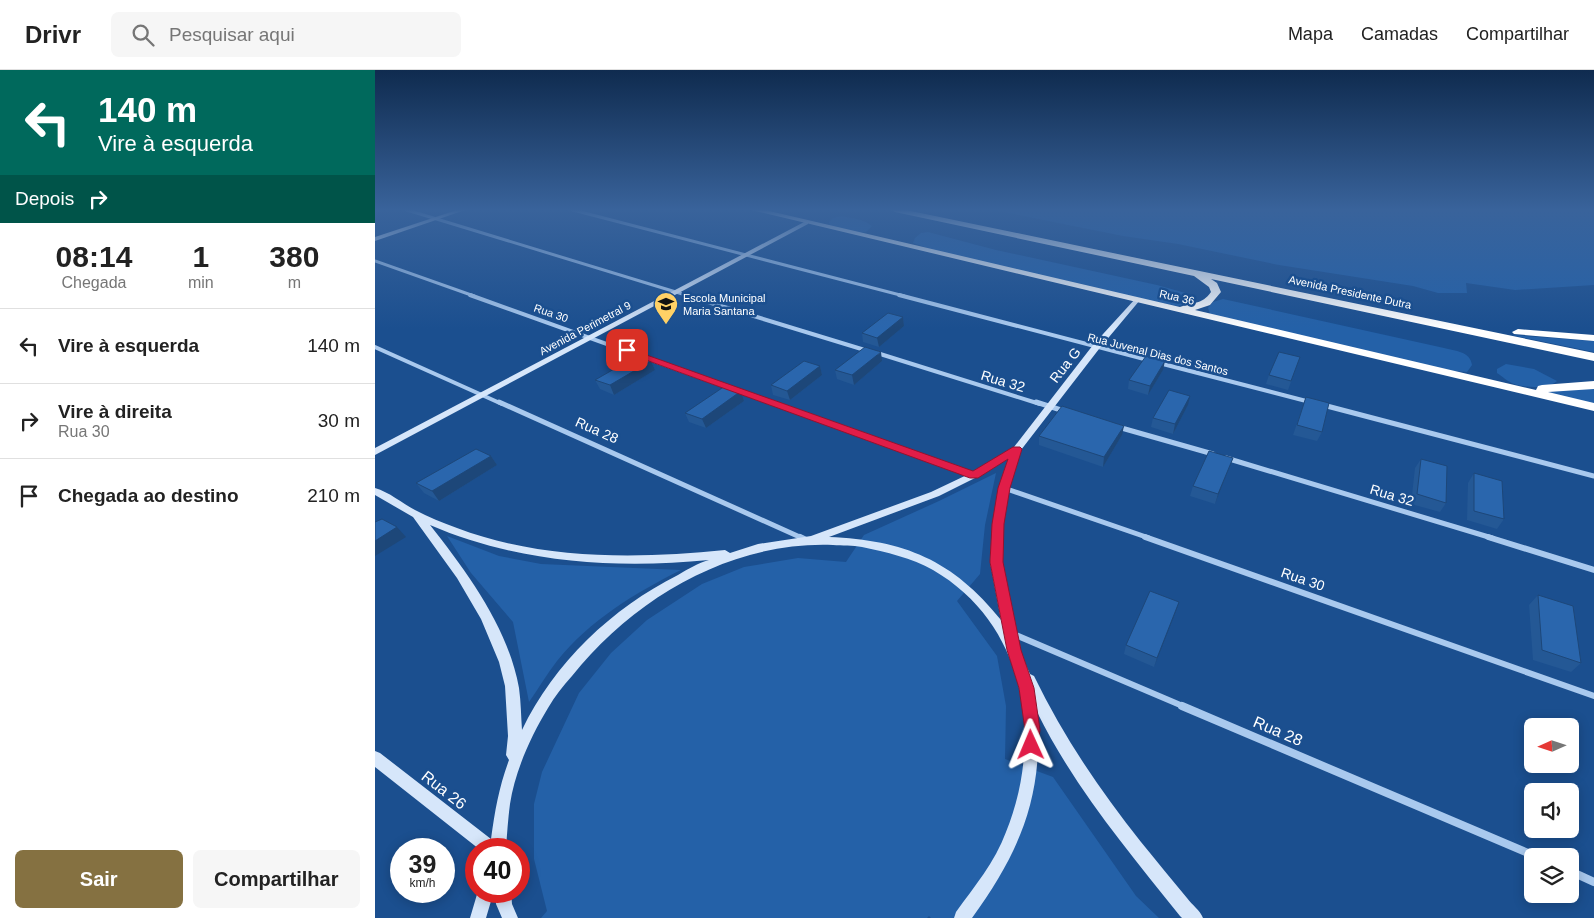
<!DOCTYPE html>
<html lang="pt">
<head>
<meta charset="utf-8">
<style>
	body { margin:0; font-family:Arial,sans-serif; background:#f6f6f6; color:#222; height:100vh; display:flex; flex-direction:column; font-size:19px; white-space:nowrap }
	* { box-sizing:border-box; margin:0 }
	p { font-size:16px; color:#767676 }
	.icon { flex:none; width:28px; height:28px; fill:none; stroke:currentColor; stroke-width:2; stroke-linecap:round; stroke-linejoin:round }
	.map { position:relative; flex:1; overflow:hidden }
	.panel { display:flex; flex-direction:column; background:#fff; width:375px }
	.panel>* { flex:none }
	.banner { background:#00695c; color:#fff; overflow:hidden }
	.needle { width:32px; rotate:267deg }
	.controls { position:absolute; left:1149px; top:648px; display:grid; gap:10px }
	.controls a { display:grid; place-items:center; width:55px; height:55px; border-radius:8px; background:#fff; box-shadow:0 2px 12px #0003; font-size:25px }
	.speed { position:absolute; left:15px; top:768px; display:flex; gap:10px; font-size:25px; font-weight:700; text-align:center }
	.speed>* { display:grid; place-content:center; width:65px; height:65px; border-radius:50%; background:#fff; box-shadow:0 2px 12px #0003; line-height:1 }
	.speed small { font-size:12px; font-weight:400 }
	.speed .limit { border:8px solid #d22; background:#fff; color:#111 }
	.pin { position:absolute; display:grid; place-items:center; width:42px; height:42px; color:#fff; margin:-21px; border-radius:10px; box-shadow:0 2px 8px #0006 }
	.me { position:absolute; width:55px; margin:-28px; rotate:359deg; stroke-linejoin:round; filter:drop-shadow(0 0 4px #0008) }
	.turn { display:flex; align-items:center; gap:18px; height:105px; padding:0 15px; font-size:22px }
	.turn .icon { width:65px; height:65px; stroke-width:2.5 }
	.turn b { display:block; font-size:35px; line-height:42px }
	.then { display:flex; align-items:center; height:48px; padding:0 15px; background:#0003; gap:10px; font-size:19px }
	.eta { display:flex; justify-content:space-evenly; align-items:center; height:85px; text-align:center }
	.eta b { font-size:30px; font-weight:600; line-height:35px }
	.button { display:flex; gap:10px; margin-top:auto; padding:10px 15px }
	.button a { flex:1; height:58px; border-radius:8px; background:#857141; color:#fff; font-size:20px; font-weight:600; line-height:58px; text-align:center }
	.button a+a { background:#f6f6f6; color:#222 }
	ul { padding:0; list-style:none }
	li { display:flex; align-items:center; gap:15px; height:75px; padding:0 15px; border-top:1px solid #e0e0e0 }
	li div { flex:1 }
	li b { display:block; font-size:19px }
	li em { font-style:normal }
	header { display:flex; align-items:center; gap:30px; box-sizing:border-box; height:70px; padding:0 25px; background:#fff; border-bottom:1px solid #e0e0e0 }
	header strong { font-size:24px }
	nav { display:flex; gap:28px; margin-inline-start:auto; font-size:18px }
	.search { width:350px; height:45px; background:#f6f6f6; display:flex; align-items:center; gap:12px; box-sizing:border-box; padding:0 18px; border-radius:8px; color:#767676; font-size:19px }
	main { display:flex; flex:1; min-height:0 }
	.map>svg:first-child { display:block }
	.green { fill:#2461a8 }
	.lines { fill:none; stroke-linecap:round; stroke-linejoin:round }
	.street-far4 { stroke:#a9c9ee; stroke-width:3 }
	.street-far3 { stroke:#a9c9ee; stroke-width:4 }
	.street-far2 { stroke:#a9c9ee; stroke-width:5 }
	.street-far1 { stroke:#a9c9ee; stroke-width:6 }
	.street { stroke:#a9c9ee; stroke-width:8 }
	.secondary { fill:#d6e6fa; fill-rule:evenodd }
	.highway { fill:#fff; fill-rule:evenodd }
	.wall { fill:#245895 }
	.shaded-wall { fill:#1d4779 }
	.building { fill:#2a66ad; stroke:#1d4779 }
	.route { fill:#e11d48; stroke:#92132f }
	.labels { text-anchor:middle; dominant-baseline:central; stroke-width:5; stroke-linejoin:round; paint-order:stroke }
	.far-street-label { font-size:11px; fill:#fff; stroke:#1b4f8f }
	.far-poi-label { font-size:11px; fill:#fff; stroke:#1b4f8f; text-anchor:start }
	.street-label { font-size:14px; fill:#fff; stroke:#1b4f8f }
	.near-street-label { font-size:16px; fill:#fff; stroke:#1b4f8f }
</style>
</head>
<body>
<header>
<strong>Drivr</strong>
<div class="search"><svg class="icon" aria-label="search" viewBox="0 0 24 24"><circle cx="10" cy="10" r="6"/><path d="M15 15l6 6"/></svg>Pesquisar aqui</div>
<nav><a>Mapa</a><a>Camadas</a><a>Compartilhar</a></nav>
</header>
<main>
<section class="panel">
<div class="banner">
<div class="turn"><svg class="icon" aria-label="left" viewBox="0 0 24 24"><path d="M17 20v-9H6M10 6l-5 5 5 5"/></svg><div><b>140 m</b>Vire à esquerda</div></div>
<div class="then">Depois<svg class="icon" aria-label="right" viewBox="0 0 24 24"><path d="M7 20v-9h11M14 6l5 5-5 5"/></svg></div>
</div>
<div class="eta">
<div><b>08:14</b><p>Chegada</p></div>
<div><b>1</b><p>min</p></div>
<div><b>380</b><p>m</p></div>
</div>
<ul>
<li><svg class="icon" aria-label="left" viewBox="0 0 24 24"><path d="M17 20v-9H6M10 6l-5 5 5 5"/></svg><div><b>Vire à esquerda</b></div><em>140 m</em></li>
<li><svg class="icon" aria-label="right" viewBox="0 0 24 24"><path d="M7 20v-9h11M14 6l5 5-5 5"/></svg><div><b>Vire à direita</b><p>Rua 30</p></div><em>30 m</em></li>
<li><svg class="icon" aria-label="arrive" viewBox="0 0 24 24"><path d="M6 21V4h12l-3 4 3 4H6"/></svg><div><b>Chegada ao destino</b></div><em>210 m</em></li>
</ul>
<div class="button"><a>Sair</a><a>Compartilhar</a></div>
</section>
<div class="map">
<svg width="1219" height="848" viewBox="0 0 1219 848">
	<rect width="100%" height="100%" fill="#1b4f8f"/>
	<path class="green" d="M619 140H1219V215L1140 220 1091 213 1092 223H1063L1038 216 904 195 803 174 748 166Z
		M466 146C477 148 489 149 497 156L491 162 482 163 455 158 454 152 458 148Z
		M553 162 621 180 782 215 814 224V233L803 236 766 229 707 214 576 186 538 173 540 168 546 163Z
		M848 229 1069 278C1080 281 1095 281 1097 295L1092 302 1065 300 835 244 833 238 838 232Z
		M1136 265 1219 271V282Z
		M1131 294 1159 299 1182 311C1174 319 1150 318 1139 314 1133 312 1127 306 1122 303V299Z
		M1219 318V334L1157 320Z
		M621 403 610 455 605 504 582 531 622 586 631 636 630 689 678 707 761 826 784 848H556L554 846 552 848H166L172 841 159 789V734L167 702 204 623 236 583 272 550 327 514 369 497 423 488 471 492 489 465 564 431Z
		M72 466 124 486 166 494 306 500C260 523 215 550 182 591 172 604 163 619 154 632L138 552 96 503Z"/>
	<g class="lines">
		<path class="street-far4" d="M32 140 314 226
			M198 140 529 226
			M0 191 99 226"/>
		<path class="street-far3" d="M95 225 399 334
			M310 225 493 281
			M524 225 773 290
			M0 277 127 334
			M502 283 665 334
			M784 293 935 332"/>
		<path class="street-far2" d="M124 332 427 468
			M396 332 599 405
			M661 332 689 341
			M948 335 1219 406
			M743 357 838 384
			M851 388 1117 468
			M629 418 774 468"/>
		<path class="street-far1" d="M425 467 431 470
			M770 467 1219 626
			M1113 467 1219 500
			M636 563 810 637"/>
		<path class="street" d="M807 636 1160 786
			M1195 801 1219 812"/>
		<path class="secondary" d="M82 140H90L0 171V167Z
			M431 151 433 152V154L0 385V378Z
			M760 229 765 230 724 279 646 380 634 418 628 454 627 492 643 572 642 575 655 604 659 606C688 666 724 719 766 772 781 790 796 809 812 828 817 835 825 840 828 848H807L805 846C753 781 699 717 662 642 669 725 645 782 597 848H579L581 842C599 817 620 792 631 762 669 668 651 554 558 500 537 488 511 482 487 477 478 475 467 476 458 475 356 471 259 528 197 606 188 616 180 626 173 638 156 666 140 701 135 734 133 749 132 764 131 779H104L0 697V681L5 683 116 769C120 740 124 717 134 690L131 685 133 666 130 616 124 592 106 549 82 508 38 447 0 425V418C14 422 27 433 40 440 53 447 68 453 82 458 167 490 261 489 350 480L355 483 383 474 436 466 556 422 596 403 639 377 718 275ZM634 388 624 418 618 454 615 492 626 550C578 490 529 470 454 467L564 426 602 407ZM55 455C143 493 240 499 334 490 323 493 313 499 303 505 237 538 179 593 147 660 146 647 146 632 144 618 133 557 92 502 55 455Z
			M103 821H119L111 848H95Z
			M120 821H136L137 834 143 848H127L121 834Z"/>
		<path class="highway" d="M376 140H390L805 237C817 232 827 235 836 222L834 217 819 206 520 142 516 140H531L1219 283V291L836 209 842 213 846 222 835 235 820 240 1161 320 1163 316 1167 315 1219 311V319L1173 322 1219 333V341Z
			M1143 259 1219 265V271L1139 264 1137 262Z"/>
	</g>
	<path class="wall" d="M528 247 529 256 504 277 488 272 487 263Z
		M925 287 913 320 891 314 894 305Z
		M276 291 280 300 239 325 225 319 220 310Z
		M507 291 479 315 462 309 460 300Z
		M445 296 447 305 415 330 398 325 396 315Z
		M788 300 773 325 753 319 754 310Z
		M366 321 369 331 331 358 314 352 310 343Z
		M931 327 947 362 942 371 918 365Z
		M813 335 798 364 776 357 778 348Z
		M747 365 728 397 664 375V366Z
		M116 386 122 395 64 431 49 423 41 413Z
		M858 388 840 434 815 426 818 416Z
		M1046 389 1071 433 1065 442 1036 434 1040 398Z
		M1099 403 1129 449 1122 459 1092 450 1093 413Z
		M1163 525 1206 593 1196 602 1158 590 1154 535Z
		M804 532 779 597 749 584 751 575Z"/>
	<path class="shaded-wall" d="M528 247 529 256 504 277 502 268Z
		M506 282 507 291 479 315 477 305Z
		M276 291 280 300 239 325 235 315Z
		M790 291 788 300 773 325 775 316Z
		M445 296 447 305 415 330 412 321Z
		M366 321 369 331 331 358 327 349Z
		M815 326 813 335 798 364 800 354Z
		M749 356 747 365 728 397 729 387Z
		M116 386 122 395 64 431 57 421Z
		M858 388 854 398 840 434 843 424Z
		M22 457 31 467 0 486V471Z
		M804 532 801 541 779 597 782 588Z"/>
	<path class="building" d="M513 243 528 247 502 268 487 263Z
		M490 277 506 282 477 305 460 300Z
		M904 282 925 287 916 311 894 305Z
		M267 283 273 285 276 291 235 315 220 310Z
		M771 286 790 291 775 316 754 310Z
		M429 291 445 296 412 321 396 315Z
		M350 316 366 321 327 349 310 343Z
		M794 320 815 326 800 354 778 348Z
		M931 327 954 333 947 362 922 355Z
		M687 336 749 356 729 387 664 366Z
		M101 379 116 386 57 421 41 413Z
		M834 381 858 388 843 424 818 416Z
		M1046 389 1072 396 1071 433 1042 424Z
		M1099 403 1127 411 1129 449 1099 441Z
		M7 449 22 457 0 471V452Z
		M775 521 804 532 782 588 751 575Z
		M1163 525 1198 536 1206 593 1167 580Z"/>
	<linearGradient id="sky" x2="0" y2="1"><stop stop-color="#0f2b4f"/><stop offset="0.54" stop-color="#39639b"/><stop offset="1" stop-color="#39639b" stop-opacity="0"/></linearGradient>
	<rect width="1219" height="259" fill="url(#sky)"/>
	<path class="route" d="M252 278 598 401 638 377H645L647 379 635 418 629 454 628 492 646 580 659 618 665 660 662 681 656 683 651 681 649 675 650 660 644 618 632 580 615 492 617 454 623 418 633 389 603 408H595L249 282 248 280Z"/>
	<defs>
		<g id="school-pin" transform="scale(1.25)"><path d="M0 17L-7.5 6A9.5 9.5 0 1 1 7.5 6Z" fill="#ffd166" stroke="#1b4f8f"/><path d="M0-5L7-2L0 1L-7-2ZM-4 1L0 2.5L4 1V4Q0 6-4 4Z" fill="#111"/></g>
	</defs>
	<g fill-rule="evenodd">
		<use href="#school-pin" x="291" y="234"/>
	</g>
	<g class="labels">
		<g class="far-street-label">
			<text transform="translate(975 222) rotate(12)">Avenida Presidente Dutra</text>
			<text transform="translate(802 227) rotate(13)">Rua 36</text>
			<text transform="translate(176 243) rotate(19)">Rua 30</text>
			<text transform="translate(210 258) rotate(-28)">Avenida Perimetral 9</text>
			<text transform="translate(783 284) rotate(14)">Rua Juvenal Dias dos Santos</text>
		</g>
		<g class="far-poi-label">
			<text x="308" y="228">Escola Municipal<tspan x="308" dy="13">Maria Santana</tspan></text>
		</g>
		<g class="street-label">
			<text transform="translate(690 295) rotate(-52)">Rua G</text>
			<text transform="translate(628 311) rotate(17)">Rua 32</text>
			<text transform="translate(222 360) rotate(24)">Rua 28</text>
			<text transform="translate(1017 425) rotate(17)">Rua 32</text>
			<text transform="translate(928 509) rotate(19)">Rua 30</text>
		</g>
		<g class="near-street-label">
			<text transform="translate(903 661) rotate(23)">Rua 28</text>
			<text transform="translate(69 720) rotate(38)">Rua 26</text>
		</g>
	</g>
</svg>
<div class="controls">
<a><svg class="needle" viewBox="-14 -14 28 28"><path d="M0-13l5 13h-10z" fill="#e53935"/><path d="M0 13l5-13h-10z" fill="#767676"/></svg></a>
<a><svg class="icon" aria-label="sound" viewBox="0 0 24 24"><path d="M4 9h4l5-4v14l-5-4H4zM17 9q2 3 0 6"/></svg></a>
<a><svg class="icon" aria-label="layers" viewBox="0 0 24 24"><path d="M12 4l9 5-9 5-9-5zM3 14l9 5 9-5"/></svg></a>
</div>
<div class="speed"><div>39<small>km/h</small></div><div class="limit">40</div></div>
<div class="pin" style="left:252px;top:280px;background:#d93025"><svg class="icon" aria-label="arrive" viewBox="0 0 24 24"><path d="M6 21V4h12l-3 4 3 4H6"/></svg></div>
<svg class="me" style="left:656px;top:675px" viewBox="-20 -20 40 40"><path d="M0-17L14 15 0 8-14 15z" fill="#e11d48" stroke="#fff" stroke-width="4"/></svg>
</div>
</main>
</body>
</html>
